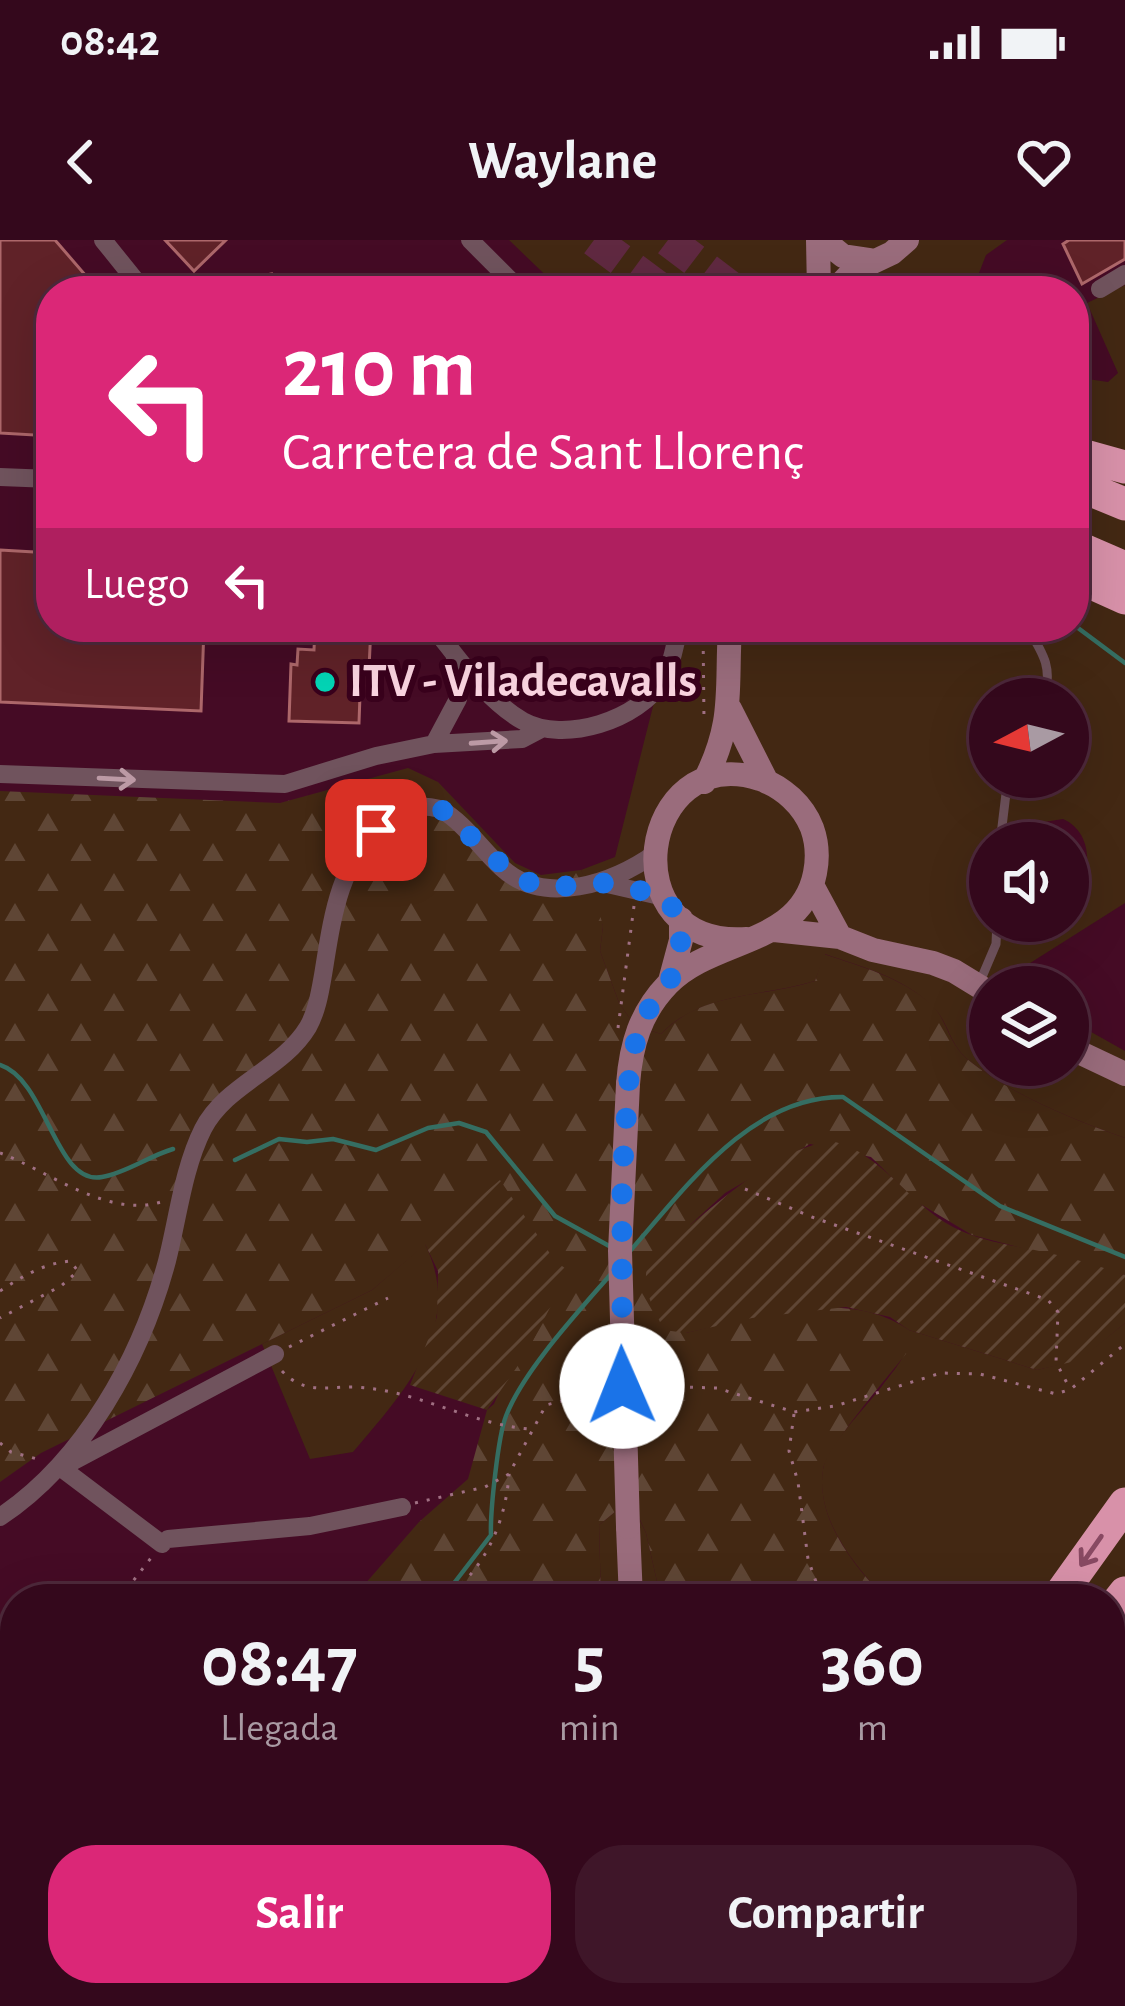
<!DOCTYPE html>
<html lang="es">
<head>
<meta charset="utf-8">
<style>
	body { margin:0; font-family:"Alegreya Sans",sans-serif; background:#3f1629; color:#f1f3f6; height:100vh; display:flex; flex-direction:column; font-size:45px; white-space:nowrap }
	* { box-sizing:border-box; margin:0 }
	p { font-size:39px; color:#a99aa3 }
	.icon { flex:none; width:66px; height:66px; fill:none; stroke:currentColor; stroke-width:2; stroke-linecap:round; stroke-linejoin:round }
	.map { position:relative; flex:1; overflow:hidden }
	.sheet { position:absolute; left:0px; top:1344px; width:1125px; height:423px; display:flex; flex-direction:column; background:#34081c; border-radius:48px 48px 0 0; box-shadow:0 12px 48px #0002,0 0 0 3px #4e293b }
	.sheet>* { flex:none }
	.hud { position:absolute; left:36px; top:36px; width:1053px; height:366px; border-radius:48px; box-shadow:0 12px 48px #0002,0 0 0 3px #4e293b; background:#db2777; color:#fff; overflow:hidden }
	.needle { width:78px; rotate:263deg }
	.buttons { position:absolute; left:969px; top:438px; display:grid; gap:24px }
	.buttons a { display:grid; place-items:center; width:120px; height:120px; border-radius:50%; background:#34081c; box-shadow:0 12px 48px #0002,0 0 0 3px #4e293b; font-size:60px }
	.pin { position:absolute; display:grid; place-items:center; width:102px; height:102px; color:#fff; margin:-51px; border-radius:24px; box-shadow:0 6px 18px #0006 }
	.me { position:absolute; width:132px; margin:-66px; rotate:359deg; stroke-linejoin:round; filter:drop-shadow(0 0 9px #0008) }
	.turn { display:flex; align-items:center; gap:42px; height:252px; padding:0 48px; font-size:54px }
	.turn .icon { width:156px; height:156px; stroke-width:2.5 }
	.turn b { display:block; font-size:84px; line-height:102px }
	.then { display:flex; align-items:center; height:114px; padding:0 48px; background:#0003; gap:24px; font-size:45px }
	.eta { display:flex; justify-content:space-evenly; align-items:center; height:204px; text-align:center }
	.eta b { font-size:72px; font-weight:700; line-height:84px }
	.button { display:flex; gap:24px; margin-top:auto; padding:24px 48px }
	.button a { flex:1; height:138px; border-radius:48px; background:#db2777; color:#fff; font-size:48px; font-weight:700; line-height:138px; text-align:center }
	.button a+a { background:#3f1629; color:#f1f3f6 }
	.status { display:flex; justify-content:space-between; align-items:center; height:84px; padding:0 60px; background:#34081c; direction:ltr }
	.status svg { height:33px; fill:currentColor }
	header { display:flex; justify-content:space-between; align-items:center; height:156px; padding:0 48px; background:#34081c; font-size:54px; font-weight:700 }
	.map>svg:first-child { display:block }
	.grass { fill:#432813; fill-rule:evenodd }
	.forest { fill:url(#forest-firs) }
	.garden { fill:url(#garden-furrows) }
	.lines { fill:none; stroke-linecap:round; stroke-linejoin:round }
	.stream { stroke:#356e62; stroke-width:4.5 }
	.building { fill:#602228; stroke:#ad676a; stroke-width:3 }
	.highway-tunnel { stroke:#602941; stroke-width:33; stroke-dasharray:33 16; stroke-linecap:butt }
	.path { stroke:#a07083; stroke-width:3; stroke-dasharray:3 9; stroke-linecap:butt }
	.lane { stroke:#70535d; stroke-width:9 }
	.street { stroke:#70535d; stroke-width:18 }
	.secondary { stroke:#9a6c7c; stroke-width:24 }
	.primary { stroke:#ba8094; stroke-width:27 }
	.highway { stroke:#d891a9; stroke-width:33 }
	.secondary-bridge { stroke:#9a6c7c; stroke-width:24 }
	.oneway { stroke:#bc9aa5 }
	.oneway2 { stroke:#884962 }
	.route { stroke:#1a73e8; stroke-width:21; stroke-dasharray:0 37.8 }
	.poi-dot { fill:#03d5b6; stroke:#39011c; stroke-width:4.5 }
	.labels { text-anchor:middle; dominant-baseline:central; stroke-width:12; stroke-linejoin:round; paint-order:stroke }
	.poi-label { font-size:48px; font-weight:bold; fill:#fad4e0; stroke:#39011c; text-anchor:start }
</style>
</head>
<body>
<div class="status"><b>08:42</b><svg viewBox="0 0 49 12"><path d="M0 12V9h3v3zM5 12V6h3v6zM10 12V3h3v9zM15 12V0h3v12zM26 1h20v11H26zM47 4h2v5h-2z"/></svg></div>
<header><svg class="icon" aria-label="back" viewBox="0 0 24 24"><path d="M15 5l-7 7 7 7"/></svg>Waylane<svg class="icon" aria-label="heart" viewBox="0 0 24 24"><path d="M12 20l-8-8c-3-5 5-10 8-4 3-6 11-1 8 4z"/></svg></header>
<div class="map">
<svg width="1125" height="1766" viewBox="0 0 1125 1766">
	<defs>
		<pattern id="forest-firs" width="22" height="20" patternUnits="userSpaceOnUse" patternTransform="scale(3)"><rect width="22" height="20" fill="#432813"/><path d="M5 1l3.5 6h-7zM16 11l3.5 6h-7z" fill="#5f4635"/></pattern>
		<pattern id="garden-furrows" width="10" height="10" patternUnits="userSpaceOnUse" patternTransform="scale(3)"><rect width="10" height="10" fill="#432813"/><path d="M-1 1l2-2M0 10L10 0M9 11l2-2" fill="none" stroke="#5f4635"/></pattern>
	</defs>
	<rect width="100%" height="100%" fill="#450b25"/>
	<path class="grass" d="M509 0H1007L986 15 972 51H562Z
		M1125 45V663L1027 725V741L1033 747H990V825H1068V779L1125 811V898C1073 880 1010 854 967 819 949 804 948 780 932 766 903 737 862 727 825 714L815 741C762 757 701 752 661 794L635 786 619 763 600 711 603 686 581 630 615 617 673 387H1074V137L1108 142 1118 133 1087 63ZM990 459H1068V537H990ZM1063 579C1096 593 1093 643 1068 663V681H990V603H1022L1044 582Z
		M425 1004C466 1087 403 1153 353 1212L310 1219 262 1104 372 1050Z
		M1125 1083V1609L1110 1628V1359H886C855 1326 815 1279 823 1229 826 1207 867 1166 882 1146 897 1126 909 1115 909 1090L1037 1130 1080 1119Z
		M616 1271 636 1272 646 1293 661 1359H601L599 1285Z
		M325 1752H652L650 1766H319Z
		M738 1752H1009L991 1766H731Z"/>
	<path class="forest" d="M408 528 438 542 515 623 541 635 581 630 597 664 603 686 600 711 619 763 635 786 661 794C703 751 760 758 815 741L824 714C862 727 901 737 932 765 947 780 949 804 967 819 1010 854 1073 880 1125 898V1035L972 995 917 962 871 917 810 904 725 953 690 985 686 1093C754 1077 846 1046 909 1090V1110C892 1132 825 1209 823 1230 816 1280 854 1326 886 1359H661L646 1293 637 1273 616 1271 599 1285 601 1359H258L358 1352 419 1282 468 1239 487 1170 494 1164 555 1022 500 941 372 1050 41 1213 0 1242V551L280 563Z
		M1125 1609V1766H991L1009 1752H1110V1628Z
		M15 1637V1752H325L319 1766H0V1667Z
		M652 1752H738L731 1766H650Z"/>
	<path class="garden" d="M832 901C882 913 908 963 953 987 984 1003 1019 1006 1053 1014 1077 1019 1101 1027 1125 1035V1083L1080 1120 1037 1130 909 1090 890 1077 846 1067 752 1078 686 1093 664 1090C652 1065 640 1047 649 1020 654 1005 678 995 690 985 730 953 779 908 832 901Z
		M500 940 555 1021 569 1031 526 1114 487 1170 410 1145 437 1077 438 1031 425 1004Z"/>
	<g class="lines">
		<path class="stream" d="M1074 385 1125 423
			M0 825C47 840 55 946 102 937 126 933 149 916 173 909
			M235 920 279 899 307 902 333 899 376 910 428 888 459 883 486 892 555 976 611 1007
			M630 1011C686 947 751 856 843 857L1000 966 1125 1017
			M434 1359 448 1351 491 1295C490 1273 498 1196 506 1176 523 1131 579 1071 611 1034
			M75 1766 81 1752"/>
	</g>
	<path class="building" d="M0 0H55L99 51H51V196L0 193Z
		M165 0H226L194 31Z
		M1069 0H1125V19L1082 44 1063 4Z
		M272 34 287 51H234L250 38Z
		M0 310 51 313V387H204L201 471 0 462Z
		M315 387H371L369 428H361L359 483 289 481 291 424 297 425 298 409 314 410Z"/>
	<g class="lines">
		<path class="highway-tunnel" d="M594 0 663 51
			M668 0 735 51"/>
		<path class="path" d="M703 387 704 481
			M618 788 634 666
			M0 913C49 931 109 980 164 961
			M745 949 812 977 1048 1060 1058 1072 1056 1122 1069 1147
			M0 1051C23 1036 42 1024 70 1021L78 1031 61 1046 0 1078
			M289 1107 388 1058
			M282 1131C304 1154 324 1147 353 1147 416 1149 468 1184 530 1189
			M642 1146 717 1148 794 1172 835 1166 941 1133 980 1134 1056 1154 1071 1149 1125 1104
			M794 1174 789 1211 798 1242 808 1319 822 1359
			M0 1203 11 1212 41 1220
			M415 1263 485 1247 509 1234 546 1165 602 1151
			M119 1359 151 1318
			M443 1359C484 1332 506 1282 509 1234
			M0 1594 15 1551
			M69 1766 73 1752"/>
		<path class="lane" d="M1027 387C1043 413 1054 429 1043 459
			M1000 603 1008 537
			M979 744 996 704 997 681"/>
		<path class="street" d="M103 0 144 51
			M470 0 521 51
			M1100 49 1125 34
			M0 237 51 239
			M433 387C459 419 486 460 523 481 564 504 639 480 663 440 672 424 675 405 679 387
			M434 504 458 459 455 419
			M0 534 285 544 376 516 434 504 522 499 541 489
			M603 643 664 657
			M64 1226 275 1114
			M60 1227 162 1304
			M0 1277C84 1221 141 1118 167 1021 178 978 183 929 203 889 226 844 282 830 308 787 317 771 320 752 323 735 332 680 338 624 382 584 399 568 416 563 440 569 465 583 481 609 502 628 544 667 614 643 654 614
			M168 1299 310 1286 402 1267"/>
		<path class="secondary" d="M818 0 819 51
			M823 0 843 16 870 20
			M834 51 852 32 892 13 907 0
			M730 469 767 542
			M704 542C735 481 726 451 730 387
			M812 645 840 697
			M774 690 840 697 873 710 933 723 954 731 990 753
			M670 741 681 700V679
			M1068 807 1125 834
			M628 844C631 805 640 773 668 744 712 698 801 706 815 633 818 618 817 602 812 588 803 565 783 547 760 539 639 500 608 709 747 699
			M628 1287 631 1359
			M627 1766 629 1752"/>
		<path class="primary" d="M947 1766 952 1752"/>
		<path class="highway" d="M1074 213 1125 227
			M1074 243 1125 264
			M1074 306 1125 328
			M1074 335 1125 358
			M1057 1359 1125 1264
			M1110 1372 1125 1353
			M1110 1416 1125 1397
			M1110 1481 1125 1462
			M801 1766 809 1752
			M845 1766 853 1752
			M875 1766 883 1752
			M917 1766 925 1752"/>
		<path class="secondary-bridge" d="M628 1287 620 1011 628 844"/>
	</g>
	<defs><path id="oneway-shaft" d="M-6 0H5M1.5-3L5.5 0L1.5 3" fill="none" stroke-width="1.6" stroke-linecap="round" stroke-linejoin="round" transform="scale(3)"/></defs>
	<g class="oneway">
		<use href="#oneway-shaft" transform="translate(489 502) rotate(-4)"/>
		<use href="#oneway-shaft" transform="translate(117 539) rotate(3)"/>
	</g>
	<use class="oneway2" href="#oneway-shaft" transform="translate(1091 1311) rotate(125)"/>
	<g class="lines">
		<path class="route" d="M376 590 403 568H440L517 639 551 648 598 642 633 649 664 656 681 679V700L670 741 641 780 630 825 622 938V1146"/>
	</g>
	<circle class="poi-dot" cx="325" cy="442" r="12"/>
	<g class="labels">
		<g class="poi-label">
			<text x="349" y="442">ITV - Viladecavalls</text>
		</g>
	</g>
</svg>
<div class="buttons">
<a><svg class="needle" viewBox="-14 -14 28 28"><path d="M0-13l5 13h-10z" fill="#e53935"/><path d="M0 13l5-13h-10z" fill="#a99aa3"/></svg></a>
<a><svg class="icon" aria-label="sound" viewBox="0 0 24 24"><path d="M4 9h4l5-4v14l-5-4H4zM17 9q2 3 0 6"/></svg></a>
<a><svg class="icon" aria-label="layers" viewBox="0 0 24 24"><path d="M12 4l9 5-9 5-9-5zM3 14l9 5 9-5"/></svg></a>
</div>
<div class="pin" style="left:376px;top:590px;background:#d93025"><svg class="icon" aria-label="arrive" viewBox="0 0 24 24"><path d="M6 21V4h12l-3 4 3 4H6"/></svg></div>
<svg class="me" style="left:622px;top:1146px" viewBox="-20 -20 40 40"><circle r="19" fill="#fff"/><path d="M0-13L10 11 0 6-10 11z" fill="#1a73e8"/></svg>
<div class="hud">
<div class="turn"><svg class="icon" aria-label="left" viewBox="0 0 24 24"><path d="M17 20v-9H6M10 6l-5 5 5 5"/></svg><div><b>210 m</b>Carretera de Sant Llorenç</div></div>
<div class="then">Luego<svg class="icon" aria-label="left" viewBox="0 0 24 24"><path d="M17 20v-9H6M10 6l-5 5 5 5"/></svg></div>
</div>
<section class="sheet">
<div class="eta">
<div><b>08:47</b><p>Llegada</p></div>
<div><b>5</b><p>min</p></div>
<div><b>360</b><p>m</p></div>
</div>
<div class="button"><a>Salir</a><a>Compartir</a></div>
</section>
</div>
</body>
</html>
